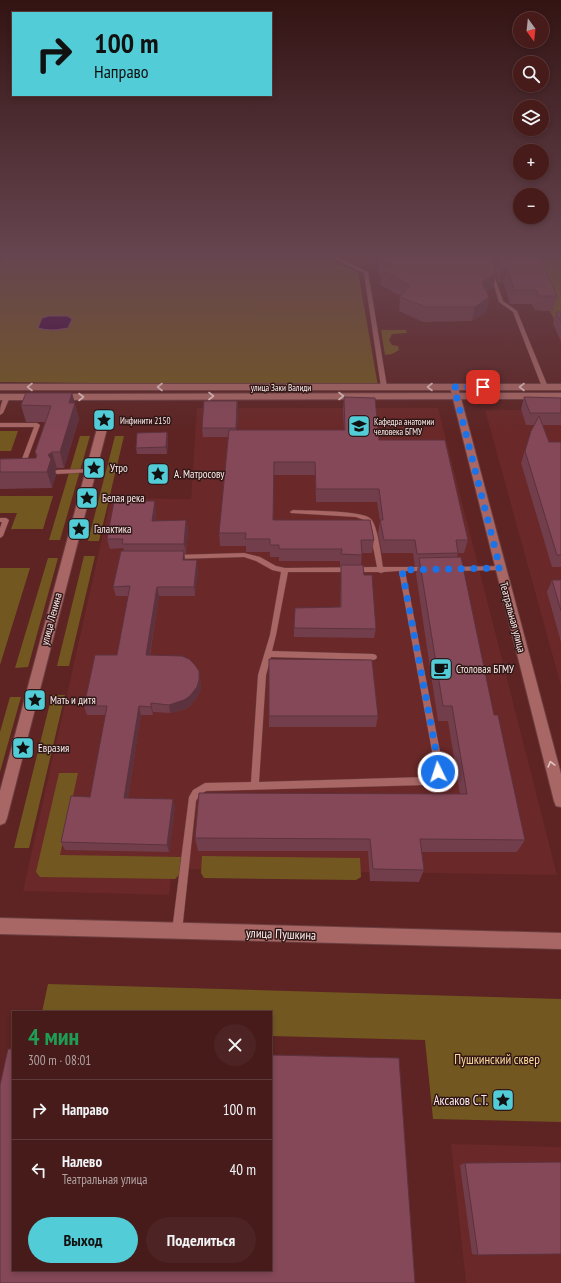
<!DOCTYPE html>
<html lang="ru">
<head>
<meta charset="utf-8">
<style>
	body { margin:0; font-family:"PT Sans Narrow",sans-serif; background:#4d2423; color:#f1f3f6; height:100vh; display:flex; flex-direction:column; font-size:15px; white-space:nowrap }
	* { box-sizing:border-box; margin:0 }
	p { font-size:13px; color:#b0a1a2 }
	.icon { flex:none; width:22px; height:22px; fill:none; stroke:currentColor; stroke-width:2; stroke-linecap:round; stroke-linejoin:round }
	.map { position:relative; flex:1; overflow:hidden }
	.sheet { position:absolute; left:12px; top:1011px; width:260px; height:260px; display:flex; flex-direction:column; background:#461b1a; border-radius:0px; box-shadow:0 2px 6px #0003,0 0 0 1px #5e3939 }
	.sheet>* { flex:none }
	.banner { position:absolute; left:12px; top:12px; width:260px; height:84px; border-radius:0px; box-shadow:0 2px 6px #0003,0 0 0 1px #5e3939; background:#52ccd6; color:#111; overflow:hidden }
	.needle { width:26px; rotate:165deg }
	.fabs { position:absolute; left:513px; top:12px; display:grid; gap:8px }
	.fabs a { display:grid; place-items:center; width:36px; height:36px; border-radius:50%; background:#461b1a; box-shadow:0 2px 6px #0003,0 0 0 1px #5e3939; font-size:20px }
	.pin { position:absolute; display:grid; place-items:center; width:34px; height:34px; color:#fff; margin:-17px; border-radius:8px; box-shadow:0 2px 6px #0006 }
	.me { position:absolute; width:44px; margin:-22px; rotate:356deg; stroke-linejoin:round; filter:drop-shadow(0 0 3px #0008) }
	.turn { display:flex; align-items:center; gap:14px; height:84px; padding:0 16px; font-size:18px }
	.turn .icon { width:52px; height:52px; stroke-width:2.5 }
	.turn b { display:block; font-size:28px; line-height:34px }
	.round { display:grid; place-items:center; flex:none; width:42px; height:42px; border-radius:21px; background:#4d2423 }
	.head { display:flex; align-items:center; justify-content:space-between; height:68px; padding:0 16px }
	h1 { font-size:24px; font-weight:600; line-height:30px; color:#1e9e55 }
	.action { display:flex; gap:8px; margin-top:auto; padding:8px 16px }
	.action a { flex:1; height:46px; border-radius:24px; background:#52ccd6; color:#111; font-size:16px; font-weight:600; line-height:46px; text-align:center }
	.action a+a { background:#4d2423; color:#f1f3f6 }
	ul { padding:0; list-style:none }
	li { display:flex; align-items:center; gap:12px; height:60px; padding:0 16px; border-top:1px solid #5e3939 }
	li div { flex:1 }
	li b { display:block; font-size:15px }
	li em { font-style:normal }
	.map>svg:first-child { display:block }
	.built { fill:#6a2828 }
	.green { fill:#725820 }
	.water { fill:#3c0143; stroke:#754875 }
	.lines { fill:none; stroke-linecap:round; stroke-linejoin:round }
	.lane-casing { stroke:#6c3f41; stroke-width:1 }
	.street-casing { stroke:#6c3f41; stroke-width:2 }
	.secondary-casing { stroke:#6c3f41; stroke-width:2 }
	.lane { fill:#a86764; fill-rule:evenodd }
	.street { fill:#a86764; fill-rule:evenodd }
	.secondary { fill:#a86764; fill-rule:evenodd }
	.wall { fill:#723e4c }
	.shaded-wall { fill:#5c323e }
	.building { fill:#844858; stroke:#5c323e }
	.oneway { stroke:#e2c4c2 }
	.route { stroke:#1a73e8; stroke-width:7; stroke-dasharray:0 12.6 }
	.labels { text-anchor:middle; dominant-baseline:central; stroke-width:3; stroke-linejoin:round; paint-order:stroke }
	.far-street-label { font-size:9px; fill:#fbeceb; stroke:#311716 }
	.far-poi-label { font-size:9px; fill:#fbeceb; stroke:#311716; text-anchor:start }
	.poi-label { font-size:11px; fill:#fbeceb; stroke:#311716; text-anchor:start }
	.street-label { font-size:11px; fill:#fbeceb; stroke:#311716 }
	.near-street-label { font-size:13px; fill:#fbeceb; stroke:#311716 }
	.near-park-label { font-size:13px; fill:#fedc9c; stroke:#311716 }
	.near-poi-label { font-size:13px; fill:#fbeceb; stroke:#311716; text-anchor:end }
</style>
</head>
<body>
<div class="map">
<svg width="561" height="1283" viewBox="0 0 561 1283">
	<rect width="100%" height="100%" fill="#5d2423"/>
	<path class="built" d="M197 408H438L557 875 172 869 169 895 23 891 111 498 191 499Z
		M485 410H561V686Z
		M451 1144 561 1147V1283H466Z"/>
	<path class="green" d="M6 253H336L327 259 358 272 378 386 0 382V263Z
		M495 253H561V341L553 323H556L550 311 535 310 532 304H510Z
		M381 330H406L407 333 392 334 389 340 392 345 398 346 399 350 392 354 385 355Z
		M0 431H18L11 451H0Z
		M80 436H90L60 540H49Z
		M115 436H124L99 541H88Z
		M0 496H53L43 529H11L17 513H0Z
		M84 556H95L69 666H57Z
		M48 558H58L28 667 15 668Z
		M0 568H30L0 665Z
		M52 695H65L29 848H14Z
		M10 697H21L0 772V732Z
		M59 773H78L60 855 181 857 179 875 175 879 40 877 36 872Z
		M202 856 360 858 361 877 356 880 204 878 201 873Z
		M48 984 561 999V1122L433 1119 425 1040 271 1036V1012H42Z"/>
	<path class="water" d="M49 316H67L72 319 68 328C56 330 50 331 38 328L42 318Z"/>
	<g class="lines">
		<g class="lane-casing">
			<path id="lane" d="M337 253H341L339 255V258L368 272 387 387 386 388 381 387 364 273 336 260 335 255Z
				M490 271 493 272 503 301 517 311 548 387 547 388 542 387 513 312 499 302Z
				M7 395 10 397 3 413 0 415C0 408 1 399 7 395Z
				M0 423H37L40 425 24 468 22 469 19 467 34 427H0Z
				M90 469 93 471 92 472 57 474 54 472 57 470Z
				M293 510C308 511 363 510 371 519 378 527 381 556 383 567H425L428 569 425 571H405L442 762C442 774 437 780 426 785L206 791 199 796 196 801 182 931 180 934 177 936 174 934 172 931 189 797 193 790 205 783 251 782 258 675 270 635 281 572 272 570 256 561 244 557 175 559 172 557 175 555 244 553 260 557 276 566 285 568 377 567 369 526 364 520 356 517 291 513 290 512ZM399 571 434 762 433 771 425 777 259 782 266 675 271 657 373 660 376 659 377 657 376 655 373 654 272 651 276 635 288 572H378L381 573 384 572Z
				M0 518H6L9 520 3 536 0 538V528L2 522H0Z
				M500 566 503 568 500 570 453 571 450 569 453 567Z"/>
		</g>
		<g class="street-casing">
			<path id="street" d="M454 384 458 387 561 774V807L556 806 554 801 450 387Z
				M104 418 109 421 7 818 5 823 0 825V791L99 421Z"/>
		</g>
		<g class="secondary-casing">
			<path id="secondary" d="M0 384H561V390H0Z
				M561 393V399L58 400 54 397 58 394Z
				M0 394H40L44 397 40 400H0Z
				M0 918 561 933V949L0 934Z"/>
		</g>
		<use href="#lane" class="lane"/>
		<use href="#street" class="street"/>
		<use href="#secondary" class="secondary"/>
	</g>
	<path class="wall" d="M367 253H538L557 296 553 311 535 310 532 304H510L503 281 499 284 496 275 493 288 486 292 489 297 486 312 472 321 423 322 399 311 400 297 401 296 380 285 381 274 378 273 379 259H380Z
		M556 312H561V341L553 323Z
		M72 393 79 419 64 468H57L55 470 56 475 52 488 0 489V459L36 458V457L35 452 45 422H26L21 405Z
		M344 397 379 440 468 540 464 553H458L457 557 494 715 525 840 517 852H422L424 870 419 882 370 881 368 851H198L195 838 460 794 448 721H438L416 574 418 567H415L413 553H382L378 533 380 521 377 502H316L315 475H274L273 520 374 540 372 553H362L361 565 376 629 374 638 294 637V628L340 607 341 567H340V561H279V557H270V552H246V546H220L219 533 228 437H203L202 428 237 401 238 410 237 430H344L343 410Z
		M524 397 561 398V425H543L549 442H561V567H552L521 463 531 431 535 425H526L521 409Z
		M167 432 168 439 167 454H137L136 448Z
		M156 510 155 521 186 520 188 529 186 554H184L185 560 198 570 195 596H159L150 655 199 671 201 688 198 696 191 705 186 709 170 713 153 712V715H141L128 798 175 807 169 852 65 850 61 842 90 797 106 715H87L84 706 117 655 128 596H116L113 587 124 551 123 548 110 549 107 539Z
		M552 580H561V642L547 592Z
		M269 716H378L376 727H269Z
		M465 1163 478 1255 472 1254 460 1165Z"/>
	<path class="shaded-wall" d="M507 267 503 281 499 284 502 270Z
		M496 273 493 288 479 296 482 282Z
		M489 297 486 312 472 321 475 307Z
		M72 393 79 419 64 468 60 452 69 403Z
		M237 401 238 410 237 437 236 428Z
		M167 432 168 439 167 454 166 447Z
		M52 452 57 468 55 470 56 475 52 488 47 472 48 455Z
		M155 501 156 510 154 530 152 521Z
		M186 520 188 529 186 554 184 544Z
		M184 551 185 560H183Z
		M197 560 198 570 195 596 194 587Z
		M157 587 159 596 148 664 146 655Z
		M199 671 201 688 198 696 191 705 186 709 170 713 169 705Z
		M151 703 153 712V715L151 707Z
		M139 706 141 715 127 805 124 798Z
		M173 799 175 807 169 852 167 845Z"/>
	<path class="building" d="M392 253H489L496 273 482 282 489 297 475 307H426L400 297 410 285 382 271 393 265 379 259Z
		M496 253H538L557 296H539L536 290H514L507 267 502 270Z
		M556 312H561V322Z
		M26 393H72L69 403H75L60 452H52L48 455 51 459 47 472H0V459L36 458 37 455 35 452 51 406 21 405Z
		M344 397 375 398 379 440H445L468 540H456L458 553 417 554 415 540H384L380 520H383L379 489H316L315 462H274L273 520H370L374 540H361L362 555 341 554 342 549H279V545H270V539H245L246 533H219L229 430H345Z
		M524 397 561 398V413H530Z
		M204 401H237L236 428H202Z
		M539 416 549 442H561V555H557L525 451 531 431Z
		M167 432 166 447 136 448 137 433Z
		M114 501H155L152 521 186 520 184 544H122L123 539H107Z
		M121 551H184L183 560H197L194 587H157L146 655 182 656 189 659 195 665 199 671V680L197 687 190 696 184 700 169 705 151 703V707L139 706 124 798 173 799 167 845 61 842 71 796 90 797 107 706H84L95 655H117L130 586 113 587Z
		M461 557 494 715H498L525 840 420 839 424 870 373 869 370 839 195 838 199 793 467 794 452 706H443L419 558Z
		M341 565H363L364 575H372L376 629 294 628 295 608 341 607Z
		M552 580H561V611Z
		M269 659 372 660 378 716H269Z
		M8 1049H13V1270H271V1055L399 1058 415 1283H0V1085Z
		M561 1162V1254L478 1255 465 1163Z"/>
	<defs><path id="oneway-chevron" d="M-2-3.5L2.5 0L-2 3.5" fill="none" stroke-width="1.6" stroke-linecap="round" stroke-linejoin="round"/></defs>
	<g class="oneway">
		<use href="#oneway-chevron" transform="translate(30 387) rotate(180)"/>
		<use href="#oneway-chevron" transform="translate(160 387) rotate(180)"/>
		<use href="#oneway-chevron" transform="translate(430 387) rotate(180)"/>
		<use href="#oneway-chevron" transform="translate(522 387) rotate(180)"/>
		<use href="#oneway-chevron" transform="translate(211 396)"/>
		<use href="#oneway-chevron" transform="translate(341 396)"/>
		<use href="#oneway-chevron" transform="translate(81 397)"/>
		<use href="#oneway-chevron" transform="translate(551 764) rotate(-105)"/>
	</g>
	<linearGradient id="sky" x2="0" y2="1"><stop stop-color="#331413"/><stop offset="0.59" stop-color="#674550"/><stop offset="1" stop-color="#674550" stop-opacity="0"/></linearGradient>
	<rect width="561" height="432" fill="url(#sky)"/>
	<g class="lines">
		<path class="route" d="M438 772V762L402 570 500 568 454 387H483"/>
	</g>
	<defs>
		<g id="sight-square" transform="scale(1.15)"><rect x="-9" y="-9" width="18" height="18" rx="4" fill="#52ccd6" stroke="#311716"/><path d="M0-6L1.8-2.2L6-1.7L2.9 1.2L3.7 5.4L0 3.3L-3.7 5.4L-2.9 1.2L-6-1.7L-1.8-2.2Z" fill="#111"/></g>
		<g id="university-square" transform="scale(1.15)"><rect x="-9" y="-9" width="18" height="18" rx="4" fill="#52ccd6" stroke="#311716"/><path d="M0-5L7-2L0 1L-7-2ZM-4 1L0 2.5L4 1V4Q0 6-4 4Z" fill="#111"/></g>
		<g id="cafe-square" transform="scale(1.15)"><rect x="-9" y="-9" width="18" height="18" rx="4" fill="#52ccd6" stroke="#311716"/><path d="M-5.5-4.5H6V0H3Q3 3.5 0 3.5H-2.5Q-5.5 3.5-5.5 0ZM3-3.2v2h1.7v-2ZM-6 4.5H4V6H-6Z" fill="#111"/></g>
	</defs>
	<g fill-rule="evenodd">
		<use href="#sight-square" x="104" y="420"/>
		<use href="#university-square" x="359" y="426"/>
		<use href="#sight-square" x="94" y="468"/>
		<use href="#sight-square" x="158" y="474"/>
		<use href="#sight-square" x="87" y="498"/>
		<use href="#sight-square" x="79" y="529"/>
		<use href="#cafe-square" x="441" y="669"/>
		<use href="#sight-square" x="35" y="700"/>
		<use href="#sight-square" x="23" y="748"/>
		<use href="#sight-square" x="503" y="1100"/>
	</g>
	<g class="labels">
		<g class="far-street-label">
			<text x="281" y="387">улица Заки Валиди</text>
		</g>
		<g class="far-poi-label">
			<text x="120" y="420">Инфинити 2150</text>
			<text x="374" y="421">Кафедра анатомии<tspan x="374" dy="10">человека БГМУ</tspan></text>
		</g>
		<g class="poi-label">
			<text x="110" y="468">Утро</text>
			<text x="174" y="474">А. Матросову</text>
			<text x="102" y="498">Белая река</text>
			<text x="94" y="529">Галактика</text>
			<text x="456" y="669">Столовая БГМУ</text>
			<text x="50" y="700">Мать и дитя</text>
			<text x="38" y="748">Евразия</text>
		</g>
		<g class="street-label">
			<text transform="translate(513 617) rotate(75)">Театральная улица</text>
			<text transform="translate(51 619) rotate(-75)">улица Ленина</text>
		</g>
		<g class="near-street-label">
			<text transform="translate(281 934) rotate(2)">улица Пушкина</text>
		</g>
		<g class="near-park-label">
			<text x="497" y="1059">Пушкинский сквер</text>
		</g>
		<g class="near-poi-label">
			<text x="488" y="1100">Аксаков С.Т.</text>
		</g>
	</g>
</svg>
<div class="fabs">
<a><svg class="needle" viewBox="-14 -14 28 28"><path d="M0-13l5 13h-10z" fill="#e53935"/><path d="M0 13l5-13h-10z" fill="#b0a1a2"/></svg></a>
<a><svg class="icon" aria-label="search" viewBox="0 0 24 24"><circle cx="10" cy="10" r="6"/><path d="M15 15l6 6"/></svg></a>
<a><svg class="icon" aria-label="layers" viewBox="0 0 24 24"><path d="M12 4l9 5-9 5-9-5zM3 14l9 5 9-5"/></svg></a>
<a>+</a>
<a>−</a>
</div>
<div class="pin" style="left:483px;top:387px;background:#d93025"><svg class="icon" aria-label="arrive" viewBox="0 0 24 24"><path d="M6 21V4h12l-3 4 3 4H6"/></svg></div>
<svg class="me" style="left:438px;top:772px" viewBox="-20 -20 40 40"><circle r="17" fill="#1a73e8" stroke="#fff" stroke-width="3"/><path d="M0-11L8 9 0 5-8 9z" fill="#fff"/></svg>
<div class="banner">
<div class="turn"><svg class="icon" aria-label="right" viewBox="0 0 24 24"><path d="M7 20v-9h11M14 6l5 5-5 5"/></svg><div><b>100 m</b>Направо</div></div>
</div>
<section class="sheet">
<div class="head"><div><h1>4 мин</h1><p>300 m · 08:01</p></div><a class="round"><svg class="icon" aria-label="close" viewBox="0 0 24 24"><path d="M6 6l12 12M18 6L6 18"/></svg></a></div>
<ul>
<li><svg class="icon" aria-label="right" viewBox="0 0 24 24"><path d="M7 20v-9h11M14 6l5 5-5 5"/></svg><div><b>Направо</b></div><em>100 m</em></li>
<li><svg class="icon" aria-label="left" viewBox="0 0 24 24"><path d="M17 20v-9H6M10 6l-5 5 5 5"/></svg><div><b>Налево</b><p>Театральная улица</p></div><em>40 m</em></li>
</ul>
<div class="action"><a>Выход</a><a>Поделиться</a></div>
</section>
</div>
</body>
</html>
